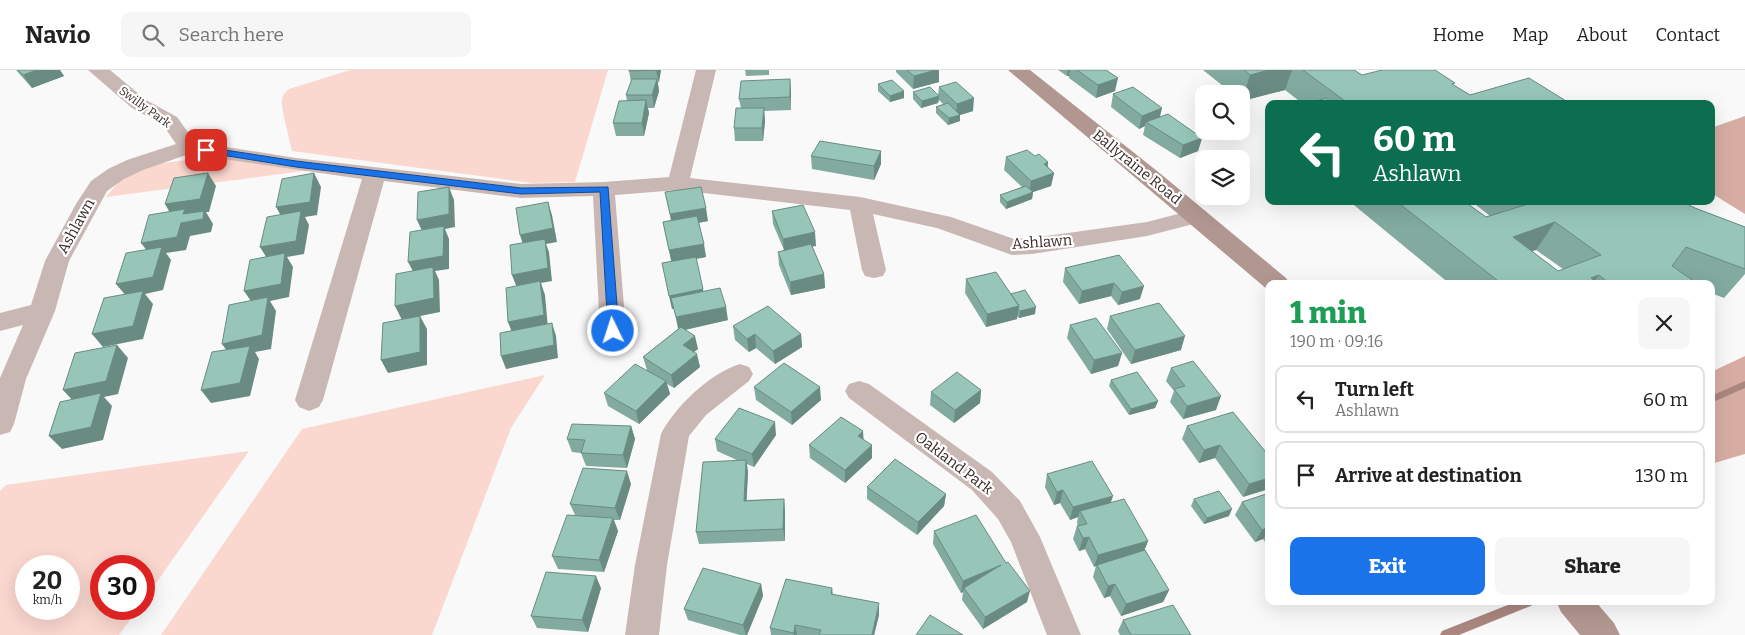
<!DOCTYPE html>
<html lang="en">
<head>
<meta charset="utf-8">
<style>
	body { margin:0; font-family:Bitter,serif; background:#f6f6f6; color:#222; height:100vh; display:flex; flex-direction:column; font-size:19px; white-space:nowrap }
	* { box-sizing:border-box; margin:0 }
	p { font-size:16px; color:#767676 }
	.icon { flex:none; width:28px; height:28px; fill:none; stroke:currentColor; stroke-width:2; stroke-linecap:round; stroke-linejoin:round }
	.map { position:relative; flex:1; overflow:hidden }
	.side { position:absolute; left:1265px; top:210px; width:450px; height:325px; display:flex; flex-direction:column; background:#fff; border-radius:10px; box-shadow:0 5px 20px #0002 }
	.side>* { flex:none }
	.hud { position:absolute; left:1265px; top:30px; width:450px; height:105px; border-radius:10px; box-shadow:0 5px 20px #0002; background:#0b6e4f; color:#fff; overflow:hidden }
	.controls { position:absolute; left:1195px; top:15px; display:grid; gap:10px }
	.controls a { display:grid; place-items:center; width:55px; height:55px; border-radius:10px; background:#fff; box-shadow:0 5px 20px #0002; font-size:25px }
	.speed { position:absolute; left:15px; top:485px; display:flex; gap:10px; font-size:25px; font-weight:700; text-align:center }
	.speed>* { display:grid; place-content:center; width:65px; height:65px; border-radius:50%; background:#fff; box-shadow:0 5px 20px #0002; line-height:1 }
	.speed small { font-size:12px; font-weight:400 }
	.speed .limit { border:8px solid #d22; background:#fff; color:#111 }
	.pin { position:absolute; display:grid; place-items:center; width:42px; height:42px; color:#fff; margin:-21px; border-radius:10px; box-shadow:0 2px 8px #0006 }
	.me { position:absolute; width:55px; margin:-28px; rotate:356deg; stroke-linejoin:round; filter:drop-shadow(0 0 4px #0008) }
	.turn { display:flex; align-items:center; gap:18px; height:105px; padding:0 25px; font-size:22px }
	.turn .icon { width:65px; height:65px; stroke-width:2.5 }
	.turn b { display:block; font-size:35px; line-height:42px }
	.round { display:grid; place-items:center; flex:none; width:52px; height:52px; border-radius:10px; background:#f6f6f6 }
	.overview { display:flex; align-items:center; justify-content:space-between; height:85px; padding:0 25px }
	h1 { font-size:30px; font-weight:800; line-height:38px; color:#1e9e55 }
	.button { display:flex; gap:10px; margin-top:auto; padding:10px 25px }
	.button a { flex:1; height:58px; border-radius:10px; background:#1a73e8; color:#fff; font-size:20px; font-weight:800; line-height:58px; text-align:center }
	.button a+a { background:#f6f6f6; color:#222 }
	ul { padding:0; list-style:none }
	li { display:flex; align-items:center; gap:15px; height:68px; margin:0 10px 8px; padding:0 15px; border:2px solid #e0e0e0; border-radius:10px }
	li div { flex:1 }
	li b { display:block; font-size:19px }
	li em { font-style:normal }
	header { display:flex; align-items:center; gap:30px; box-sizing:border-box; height:70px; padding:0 25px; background:#fff; border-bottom:1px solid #e0e0e0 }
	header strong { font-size:24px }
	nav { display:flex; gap:28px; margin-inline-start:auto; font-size:18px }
	.search { width:350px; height:45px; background:#f6f6f6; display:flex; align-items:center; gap:12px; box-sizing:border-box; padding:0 18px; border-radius:10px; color:#767676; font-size:19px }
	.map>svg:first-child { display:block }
	.green { fill:#fad7cf; fill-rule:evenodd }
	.forest { fill:#d7ada3 }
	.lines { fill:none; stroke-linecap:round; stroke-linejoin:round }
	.stream { fill:#a9867e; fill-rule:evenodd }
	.minor { fill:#c9b7b3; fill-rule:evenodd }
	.secondary { fill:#b19790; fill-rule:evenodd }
	.wall { fill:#82aa9f; fill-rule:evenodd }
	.shaded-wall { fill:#6a8b82 }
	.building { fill:#97c6b9; stroke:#6a8b82; fill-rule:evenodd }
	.route { fill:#1a73e8; stroke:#114b97 }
	.labels { text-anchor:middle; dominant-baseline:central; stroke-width:4.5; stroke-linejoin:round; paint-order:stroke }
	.far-street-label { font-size:12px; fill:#382925; stroke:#fff }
	.street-label { font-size:15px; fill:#382925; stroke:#fff }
</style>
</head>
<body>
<header>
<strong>Navio</strong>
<div class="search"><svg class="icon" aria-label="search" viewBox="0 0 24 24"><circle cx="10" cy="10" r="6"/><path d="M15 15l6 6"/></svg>Search here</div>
<nav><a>Home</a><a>Map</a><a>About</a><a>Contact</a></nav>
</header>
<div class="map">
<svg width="1745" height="565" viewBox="0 0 1745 565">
	<rect width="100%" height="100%" fill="#f9f9f9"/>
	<path class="green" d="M350 0H608L575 112 532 113 292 81C290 71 280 35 282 29 283 24 286 22 289 19Z
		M210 87 310 100 106 127 123 107 150 95Z
		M545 305 511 358 432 565H161L302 359Z
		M249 381 144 530V496H101V539H138L119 565H0V421L6 415ZM26 496H69V539H26Z"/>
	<path class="forest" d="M1745 46V144L1711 123V58Z
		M1745 286V384L1711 394V302Z"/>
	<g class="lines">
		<path class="stream" d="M1745 311V318L1711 333V326Z
			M1518 531 1534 532 1533 535 1459 565H1440L1442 561Z"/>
		<path class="minor" d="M88 0H110L146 30 177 47 195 72 296 88 521 114 604 112 669 107 696 0H716L690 108 860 127 951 147 1014 169 1032 168 1147 152 1197 139 1205 141 1208 146 1205 151 1147 166 1032 184 1012 185 937 158 873 144 886 200 883 206 874 208 865 206 862 200 850 140 678 120 615 125 626 261 622 268 613 270 604 268 600 261 593 126 521 128 384 111 323 330 319 337 309 341 299 337 295 330 362 109 189 84 143 100 124 109 107 121 69 191 55 241 26 309 14 354 10 362 0 365V308L23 255 0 261V243L31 235 45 191 76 134 91 111 108 99 127 90 176 74 163 55 132 38Z
			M740 294 749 297 753 304 749 311 706 345 689 366 667 495 659 565H625L635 495 661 364C675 337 710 303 740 294Z
			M859 311 869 314 992 402 1020 431 1040 467 1081 565H1047L1011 472 998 449 972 420 849 328 845 321 849 314Z"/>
		<path class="secondary" d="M1008 0H1030L1162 105 1286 208 1290 214H1269L1268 220Z
			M1556 531H1595L1614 553 1620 565H1580L1561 542Z"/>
	</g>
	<path class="wall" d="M16 0H60L64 6 32 18Z
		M661 0 658 13 659 21 654 38H648L649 43 644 66H616L613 53 627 31 626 25 631 12 629 1Z
		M745 0H769V5L746 6Z
		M896 0H939V12L913 19 896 2Z
		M1058 0H1106L1115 21 1096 28 1069 8V6H1067Z
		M1203 0H1354L1362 5 1454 15 1470 25 1571 34H1303L1285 20 1242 31 1241 24H1233Z
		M790 9 791 40 764 41 765 51 763 71H735L734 58 741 38 739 29Z
		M878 14 904 21V28L890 32 878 21Z
		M939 17 973 41 960 45V51L948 55 936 43V37L943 34 939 30 938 33 921 38 913 29V22L938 25Z
		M1113 24 1202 68 1198 81 1180 88 1143 65 1145 56 1139 59 1111 37Z
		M881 81V94L874 110 812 99 811 86Z
		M1035 86 1048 92V97L1054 103 1051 116 1033 122 1032 129 1006 139 1000 132V125L1022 117 1004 100 1006 87Z
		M665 122 708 151 699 153 706 187 696 189 703 221 728 250 685 260 698 279 694 282 700 297 674 318 667 314 670 324 639 354 608 336 604 323 647 300 643 287 678 259 674 239H672L671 191 663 152 671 150Z
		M1349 131H1681L1695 138 1745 157V204L1724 228 1711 223V214H1450ZM1471 131 1490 146 1486 147 1466 133ZM1536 180 1563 199 1558 201 1532 181Z
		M772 141 816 176H812L824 204 825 218 791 225 779 195 778 182 784 180 773 154Z
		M1119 185 1140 229 1118 235 1111 226 1079 234 1063 212 1065 198Z
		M966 209 1011 224 1035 244 1019 248 1017 246V249L986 257 965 223Z
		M1110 246 1181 280 1131 294 1107 259Z
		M1070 255 1122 283 1118 296 1091 304 1067 268Z
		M733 256 801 264 802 277 775 294 756 278 749 282 735 270Z
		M1171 298 1216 340 1183 349 1170 332 1174 321 1166 311Z
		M1111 310 1158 331 1155 338 1129 345 1109 316Z
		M754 317 821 330 792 355 756 330Z
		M981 320 980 333 954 353 930 335 931 322Z
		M631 356 635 369 627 398 586 396 581 383 572 382 567 369Z
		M1187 356 1269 386 1243 427 1215 388 1199 393 1182 369Z
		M863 361V370L872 388 845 413 810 388 809 375Z
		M776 365 754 397 747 394 748 403 746 430 784 429 785 442V471L699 474 696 462 739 391 717 381 715 369Z
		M1047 404 1111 432 1148 471 1144 481 1169 520 1163 532 1121 546 1110 526 1104 528 1093 507 1096 496 1094 497 1085 479 1079 481 1073 469 1077 456H1078L1077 453 1078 447 1070 450 1060 433 1054 435 1045 417Z
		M631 414 620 450H614L618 461 604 502 558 499 552 486 575 445 570 434Z
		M867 417 946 424 944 436 917 465 867 429Z
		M1269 423V477L1263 469 1255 472 1235 445 1242 432Z
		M1194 429 1229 446 1204 454 1191 436Z
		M934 461 1027 532 983 559 962 530 963 522 961 523 933 474Z
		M761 514 763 526 747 565H740L688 550 684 539Z
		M601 518 588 562 537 558 531 546Z
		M832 518 833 524 879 545 874 565H771L770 558Z
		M1123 550 1191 565H1120L1118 561Z"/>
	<path class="shaded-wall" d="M37 0H60L64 6 32 18 23 5Z
		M656 0H661L659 13Z
		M936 0H939V12L913 19 914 6Z
		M1068 0H1070L1069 6H1067Z
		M1269 0H1292L1285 20 1242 31 1250 5Z
		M1118 8 1115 21 1096 28 1098 15Z
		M657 9 659 21 654 38 652 25Z
		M790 9 791 22V40L790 27Z
		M904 21V28L890 32V26Z
		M939 26 938 33 921 38 922 31Z
		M974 28 973 41 960 45V51L948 55 949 48 956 46 957 34Z
		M646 30 649 43 644 66 642 53Z
		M764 38 765 51 763 71 762 58Z
		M1162 38 1159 51 1146 52 1145 56 1139 59 1142 46Z
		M1202 68 1198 81 1180 88 1183 75Z
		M881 81V94L874 110V96Z
		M1048 92 1046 105 1044 94Z
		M208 103 216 116 209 142H206L213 154 211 162 190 166 186 180 166 183 171 190 163 220 145 224 153 234 143 269 103 277 92 264 127 227 116 214 151 186 141 173 173 148 165 134Z
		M314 103 321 117 317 145 305 147 309 155 304 184 287 187 293 197 289 227 270 231 276 241 271 279 255 282 259 289 250 326 211 333 201 320 231 287 222 274 253 234 244 221 268 190 260 177 284 151 276 137Z
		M1054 103 1051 116 1033 122 1032 129 1006 139 1007 132 1029 124 1031 111Z
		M449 117 454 130 455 157 445 159 449 169V199L435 201 439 210 440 242 420 246 427 259V295L388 303 381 290 402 250 395 236 415 205 408 192 423 163 417 150Z
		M548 132 552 145 557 172 546 174 549 182 552 211 541 213 545 225 548 258 513 265 508 252 517 218 512 205 524 178 520 165Z
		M706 138 708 151 672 157 670 144Z
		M1555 152 1536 180 1495 194 1513 167Z
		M815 162 816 176 784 182 783 169Z
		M704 174 706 187 672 193 669 180Z
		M824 204 825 218 791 225 790 212Z
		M1599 205 1592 214 1591 208Z
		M1114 213 1111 226 1079 234 1082 221Z
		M1144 216 1140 229 1118 235 1122 222Z
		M703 219 705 233 672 239 669 226Z
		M1019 236 1017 249 986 257 987 244Z
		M726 237 728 250 679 261 676 247Z
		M1036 237 1035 244 1019 248 1020 241Z
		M552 253 556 266 558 288 506 299 501 286Z
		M755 264 756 278 749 282 747 269Z
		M801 264 802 277 775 294 773 281Z
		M695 266 698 279 686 288 683 275Z
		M1185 266 1181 280 1131 294 1135 280Z
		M117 275 128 288 118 324 104 327 112 336 103 370 62 379 49 366 75 333 63 320Z
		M1122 283 1118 296 1091 304 1094 290Z
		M697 284 700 297 674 318 671 305Z
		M666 311 670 324 639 354 636 341Z
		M820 317 821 330 792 355 791 342Z
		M981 320 980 333 954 353 955 340Z
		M1221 326 1216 340 1183 349 1187 336Z
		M1158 331 1155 338 1129 345 1131 339Z
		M775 352 776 365 754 397 752 384Z
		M631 356 635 369 627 398 623 385Z
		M863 361 864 374 858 366Z
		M872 375V388L845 413V400Z
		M1220 375 1215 388 1199 393 1204 380Z
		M746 390 748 403 746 443 744 431Z
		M627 401 631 414 620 450 615 438Z
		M1269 408V419L1243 427 1249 414Z
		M1063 420 1060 433 1054 435 1057 422Z
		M946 424 944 436 917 465 918 452Z
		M1113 426 1109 438 1080 441 1078 447 1070 450 1073 437Z
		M784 429 785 442V471L783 459Z
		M1232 439 1229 446 1204 454 1207 448Z
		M613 448 618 461 604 502 599 490Z
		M1269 457V459L1263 469 1255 472 1262 460Z
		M1089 467 1085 479 1079 481 1083 468Z
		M1148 471 1143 484 1097 495 1096 496 1094 497 1098 485Z
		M1001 495 964 518 963 522 961 523 963 511Z
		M596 506 601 518 588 562 582 550Z
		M761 514 763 526 747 565H746L743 555Z
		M1115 514 1110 526 1104 528 1108 516Z
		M1169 520 1163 532 1121 546 1126 534Z
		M1030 521 1027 532 983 559 985 547Z
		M879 533V545L874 565H872Z
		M795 555 797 565H794V563Z"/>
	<path class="building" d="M18 0H37L23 5Z
		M629 0H656L629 1Z
		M907 0H936L914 6Z
		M1077 0H1106L1118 8 1098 15Z
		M1244 0H1269L1250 5Z
		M1303 0H1354L1362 5 1382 0H1435L1455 13 1452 14 1470 25 1529 8 1571 34H1349Z
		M632 9H657L652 25H626Z
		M790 9V27L739 29 741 11Z
		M892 10 904 21 890 26 878 14Z
		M956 12 974 28 957 34 939 17Z
		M930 17 939 26 922 31 913 22Z
		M1133 17 1162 38 1142 46 1113 24Z
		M1326 28 1334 34H1306Z
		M646 30 642 53H613L619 31Z
		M948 33 960 45 949 48 936 37Z
		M736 38H764L762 58H734Z
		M1168 44 1202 68 1183 75 1146 52Z
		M820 71 881 81 874 96 811 86Z
		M1027 80 1035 86 1039 84 1048 92 1044 94 1054 103 1031 111 1006 87Z
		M208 103 200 129 165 134 174 108Z
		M314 103 310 132 276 137 282 109Z
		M1026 116 1033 122 1007 132 1000 125Z
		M449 117V144L417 150 418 122Z
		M701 117 706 138 670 144 665 122Z
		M1396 131H1464L1486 147 1528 134 1525 131H1681L1695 138 1745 157V199L1686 177 1672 196 1698 214H1610L1599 205 1591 208 1599 214H1502ZM1555 152 1601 185 1558 201 1513 167Z
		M548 132 553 158 520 165 516 138Z
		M803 135 815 162 783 169 772 141Z
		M185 139 183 144 204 141 203 149 181 153 177 167 141 173 149 145Z
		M301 141 296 171 260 177 267 147Z
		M697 146 704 174 669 180 663 152Z
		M444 156 443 186 408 192 410 162Z
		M545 169 548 198 512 205 510 175Z
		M811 174 824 204 790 212 778 182Z
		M162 177 153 207 116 214 126 183Z
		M285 183 281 214 244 221 250 190Z
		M1119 185 1144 216 1122 222 1114 213 1082 221 1065 198Z
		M696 187 703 219 669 226 662 193Z
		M433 197 434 228 395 236 396 204Z
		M996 202 1019 236 987 244 966 209Z
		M540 211 544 245 508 252 506 218Z
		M720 218 726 237 676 247 671 228Z
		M1025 220 1036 237 1020 241 1018 239 1019 236 1011 224Z
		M143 221 133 256 92 264 104 228Z
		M268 227 262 265 222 274 229 235Z
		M1159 233 1185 266 1135 280 1110 246Z
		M768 236 801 264 773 281 755 264 747 269 733 256Z
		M420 246V282L381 290 383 253Z
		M1096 248 1122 283 1094 290 1070 255Z
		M552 253 554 275 501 286 500 263Z
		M681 257 695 266 683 275 697 284 671 305 643 287Z
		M117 275 106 311 63 320 75 283Z
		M250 276 240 313 201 320 212 282Z
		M1193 291 1221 326 1187 336 1174 319 1185 316 1171 298Z
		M784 293 820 317 791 342 754 317Z
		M635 294 666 311 636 341 604 323Z
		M957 302 981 320 955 340 931 322Z
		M1137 302 1158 331 1131 339 1111 310Z
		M101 323 91 357 49 366 60 332Z
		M739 338 775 352 752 384 715 369Z
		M1233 342 1269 386V408L1249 414 1220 375 1204 380 1187 356Z
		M841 347 863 361 858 366 872 375 845 400 809 375Z
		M572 354 631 356 623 385 581 383 585 370 567 369Z
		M895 389 946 424 918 452 867 417Z
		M746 390 744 431 784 429 783 459 696 462 703 392Z
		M1092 391 1113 426 1073 437 1063 420 1057 422 1047 404Z
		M583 398 627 401 615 438 570 434Z
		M1219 421 1232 439 1207 448 1194 429Z
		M1269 423V457L1262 460 1242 432Z
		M1124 429 1148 471 1098 485 1089 467 1083 468 1077 456 1087 454 1080 441Z
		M567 445 613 448 599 490 552 486Z
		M976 445 1006 493 1008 492 1030 521 985 547 964 518 1001 495 963 511 934 461Z
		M1145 480 1169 520 1126 534 1115 514 1108 516 1097 495Z
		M703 498 761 514 743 555 684 539Z
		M546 502 596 506 582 550 531 546Z
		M786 509 832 518 831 524 879 533 872 565H819L821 560 795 555 794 563 770 558Z
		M1173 535 1191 565H1131L1123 550Z
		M930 545 963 565H916Z"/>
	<path class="route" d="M206 77 296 91 521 118 608 117 619 261 613 265 608 261 600 122 521 124 296 97 203 82V78Z"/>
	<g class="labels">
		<g class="far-street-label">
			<text transform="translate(145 37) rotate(36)">Swilly Park</text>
		</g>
		<g class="street-label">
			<text transform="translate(1137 97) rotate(39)">Ballyraine Road</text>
			<text transform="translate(76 156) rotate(-61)">Ashlawn</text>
			<text transform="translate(1042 172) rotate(-4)">Ashlawn</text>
			<text transform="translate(954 393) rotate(37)">Oakland Park</text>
		</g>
	</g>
</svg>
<div class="controls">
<a><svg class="icon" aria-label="search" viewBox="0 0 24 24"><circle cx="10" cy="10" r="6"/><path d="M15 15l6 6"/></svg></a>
<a><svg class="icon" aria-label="layers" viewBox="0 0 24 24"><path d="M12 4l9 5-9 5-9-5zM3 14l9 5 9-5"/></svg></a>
</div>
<div class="speed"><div>20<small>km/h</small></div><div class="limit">30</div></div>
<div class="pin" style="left:206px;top:80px;background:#d93025"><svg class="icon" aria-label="arrive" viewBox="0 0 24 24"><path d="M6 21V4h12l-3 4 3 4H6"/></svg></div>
<svg class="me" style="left:613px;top:261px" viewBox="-20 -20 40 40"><circle r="17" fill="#1a73e8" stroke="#fff" stroke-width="3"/><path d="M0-11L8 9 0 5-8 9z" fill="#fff"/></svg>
<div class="hud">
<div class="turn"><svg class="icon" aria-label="left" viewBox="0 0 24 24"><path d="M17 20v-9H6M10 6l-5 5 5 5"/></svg><div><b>60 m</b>Ashlawn</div></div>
</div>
<section class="side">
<div class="overview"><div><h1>1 min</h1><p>190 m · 09:16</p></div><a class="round"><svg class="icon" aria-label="close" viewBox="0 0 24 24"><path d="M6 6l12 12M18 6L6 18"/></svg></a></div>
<ul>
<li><svg class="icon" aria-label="left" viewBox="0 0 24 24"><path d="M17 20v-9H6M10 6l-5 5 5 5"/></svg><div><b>Turn left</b><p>Ashlawn</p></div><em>60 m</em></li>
<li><svg class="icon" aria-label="arrive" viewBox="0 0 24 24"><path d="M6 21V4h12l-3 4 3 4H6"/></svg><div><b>Arrive at destination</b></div><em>130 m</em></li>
</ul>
<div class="button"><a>Exit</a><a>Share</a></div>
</section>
</div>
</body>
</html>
